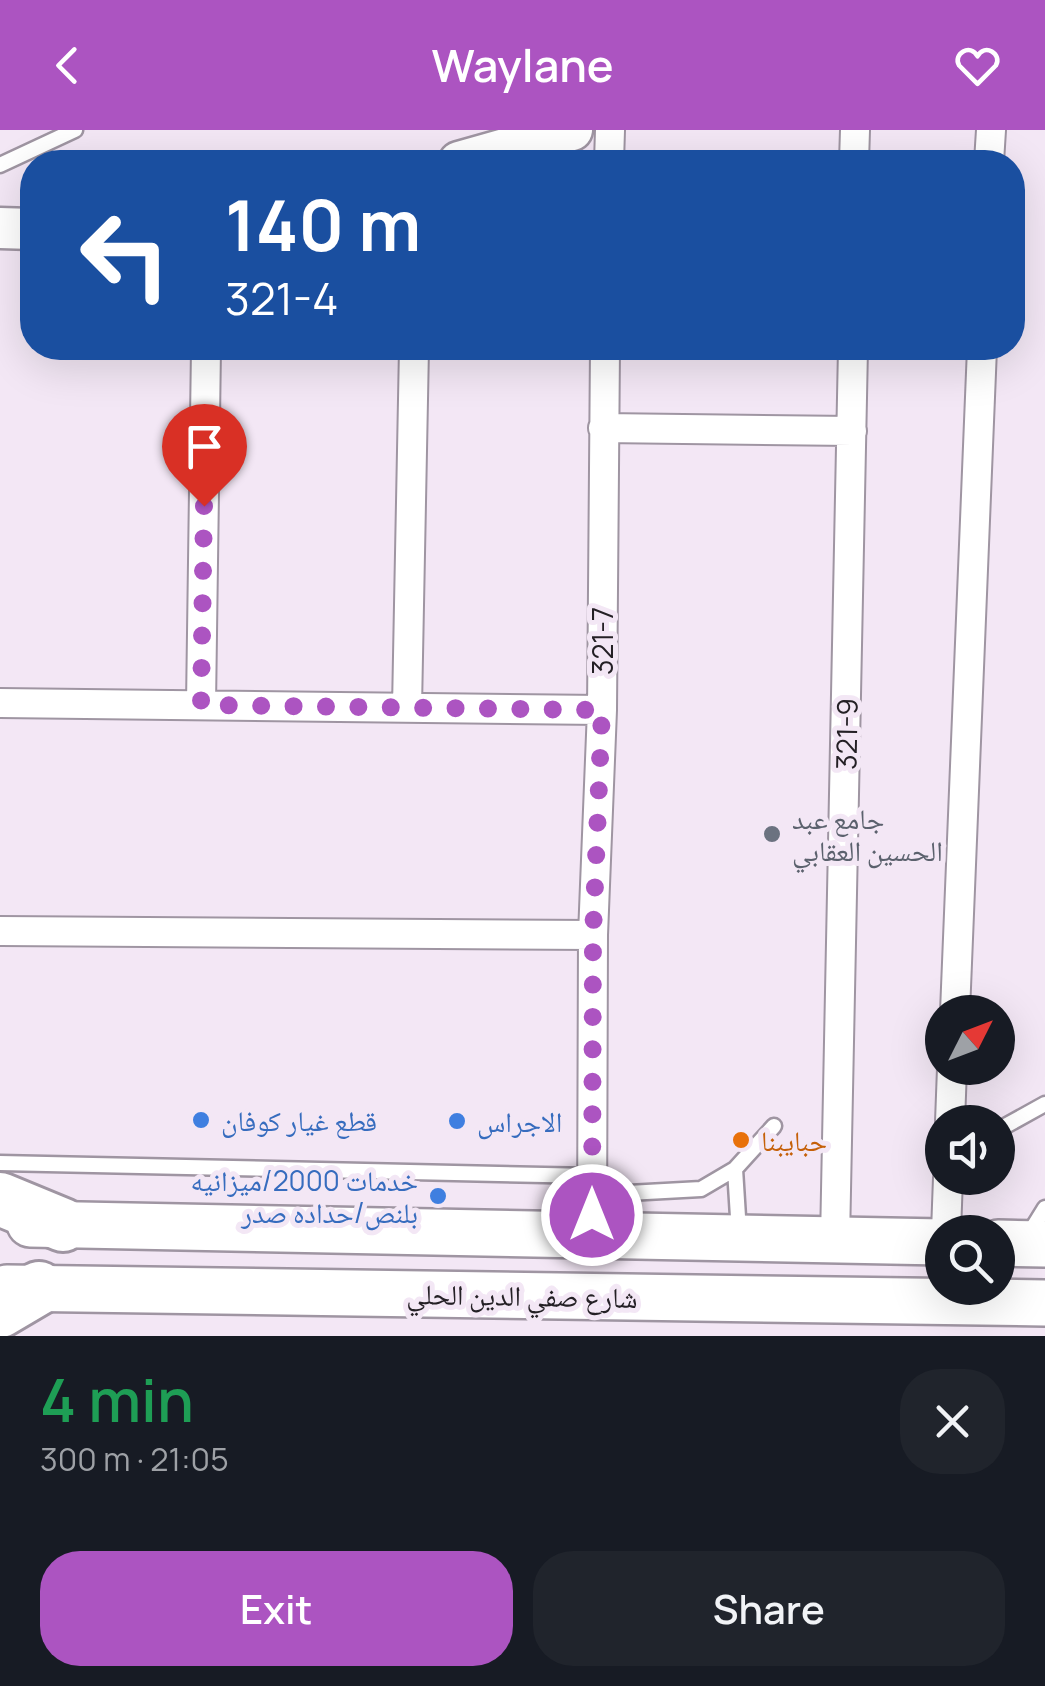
<!DOCTYPE html>
<html lang="en">
<head>
<meta charset="utf-8">
<style>
	body { margin:0; font-family:Manrope,"Noto Naskh Arabic",sans-serif; background:#20242c; color:#f1f3f6; height:100vh; display:flex; flex-direction:column; font-size:38px; white-space:nowrap }
	* { box-sizing:border-box; margin:0 }
	p { font-size:32px; color:#9ea1a6 }
	.icon { flex:none; width:55px; height:55px; fill:none; stroke:currentColor; stroke-width:2; stroke-linecap:round; stroke-linejoin:round }
	.map { position:relative; height:1206px; overflow:hidden }
	.side { display:flex; flex-direction:column; background:#171b24; flex:1 }
	.side>* { flex:none }
	.guide { position:absolute; left:20px; top:20px; width:1005px; height:210px; border-radius:40px; box-shadow:0 10px 40px #0002; background:#1a4fa0; color:#fff; overflow:hidden }
	.needle { width:65px; rotate:48deg }
	.tools { position:absolute; left:925px; top:865px; display:grid; gap:20px }
	.tools a { display:grid; place-items:center; width:90px; height:90px; border-radius:50%; background:#171b24; box-shadow:0 10px 40px #0002; font-size:50px }
	.pin { position:absolute; display:grid; place-items:center; width:85px; height:85px; color:#fff; margin:-102px -42px; border-radius:50% 50% 50% 0; rotate:-45deg; box-shadow:0 0 10px #0007 }
	.pin .icon { rotate:45deg }
	.me { position:absolute; width:110px; margin:-55px; rotate:0deg; stroke-linejoin:round; filter:drop-shadow(0 0 8px #0008) }
	.turn { display:flex; align-items:center; gap:35px; height:210px; padding:0 40px; font-size:45px }
	.turn .icon { width:130px; height:130px; stroke-width:2.5 }
	.turn b { display:block; font-size:70px; line-height:85px }
	.round { display:grid; place-items:center; flex:none; width:105px; height:105px; border-radius:40px; background:#20242c }
	.summary { display:flex; align-items:center; justify-content:space-between; height:170px; padding:0 40px }
	h1 { font-size:60px; font-weight:600; line-height:75px; color:#1e9e55 }
	.primary-button { display:flex; gap:20px; margin-top:auto; padding:20px 40px }
	.primary-button a { flex:1; height:115px; border-radius:40px; background:#ac54c1; color:#fff; font-size:40px; font-weight:600; line-height:115px; text-align:center }
	.primary-button a+a { background:#20242c; color:#f1f3f6 }
	header { display:flex; justify-content:space-between; align-items:center; height:130px; padding:0 40px; background:#ac54c1; color:#fff; font-size:45px; font-weight:600 }
	.map>svg:first-child { display:block }
	.lines { fill:none; stroke-linecap:round; stroke-linejoin:round }
	.lane-casing { stroke:#9f95a2; stroke-width:19 }
	.street-casing { stroke:#9f95a2; stroke-width:32 }
	.secondary-casing { stroke:#9f95a2; stroke-width:45 }
	.primary-casing { stroke:#9f95a2; stroke-width:50 }
	.highway-casing { stroke:#9f95a2; stroke-width:58 }
	.lane { stroke:#fff; stroke-width:14 }
	.street { stroke:#fff; stroke-width:28 }
	.secondary { stroke:#fff; stroke-width:40 }
	.primary { stroke:#fff; stroke-width:45 }
	.highway { stroke:#fff; stroke-width:52 }
	.route { stroke:#ac54c1; stroke-width:18; stroke-dasharray:0 32.4 }
	.worship-dot { fill:#6b7280; stroke:#f3e7f5; stroke-width:4 }
	.shop-dot { fill:#3f7fe0; stroke:#f3e7f5; stroke-width:4 }
	.food-dot { fill:#e8710a; stroke:#f3e7f5; stroke-width:4 }
	.labels { text-anchor:middle; dominant-baseline:central; stroke-width:10; stroke-linejoin:round; paint-order:stroke }
	.street-label { font-size:28px; fill:#242025; stroke:#f3e7f5 }
	.worship-label { font-size:28px; fill:#5b616d; stroke:#f3e7f5; text-anchor:start }
	.shop-label { font-size:28px; fill:#366cbe; stroke:#f3e7f5; text-anchor:start }
	.food-label { font-size:28px; fill:#c56008; stroke:#f3e7f5; text-anchor:start }
</style>
</head>
<body>
<header><svg class="icon" aria-label="back" viewBox="0 0 24 24"><path d="M15 5l-7 7 7 7"/></svg>Waylane<svg class="icon" aria-label="heart" viewBox="0 0 24 24"><path d="M12 20l-8-8c-3-5 5-10 8-4 3-6 11-1 8 4z"/></svg></header>
<div class="map">
<svg width="1045" height="1206" viewBox="0 0 1045 1206">
	<rect width="100%" height="100%" fill="#f3e7f5"/>
	<g class="lines">
		<g class="lane-casing">
			<path id="lane" d="M0 35 75 0
				M998 1000 1045 974
				M0 1033 592 1046
				M735 1039 739 1103
				M592 1065 701 1059 735 1039 774 996
				M1027 1107 1045 1078"/>
		</g>
		<g class="street-casing">
			<path id="street" d="M609 32 610 0
				M854 32 855 0
				M989 32 991 0
				M603 298 852 301
				M0 573 602 580
				M201 575 206 218
				M407 578 414 218
				M0 801 593 805
				M955 882 982 218
				M950 992 952 938
				M946 1102 948 1048
				M592 1105 593 805 602 580 605 218
				M835 1110 853 218"/>
		</g>
		<g class="secondary-casing">
			<path id="secondary" d="M459 32 572 0
				M0 98 32 99"/>
		</g>
		<g class="primary-casing">
			<path id="primary" d="M30 1094 942 1112
				M998 1113 1045 1114
				M7 1158 1045 1173"/>
		</g>
		<g class="highway-casing">
			<path id="highway" d="M0 1069 63 1095
				M0 1181 39 1158"/>
		</g>
		<use href="#lane" class="lane"/>
		<use href="#street" class="street"/>
		<use href="#secondary" class="secondary"/>
		<use href="#primary" class="primary"/>
		<use href="#highway" class="highway"/>
	</g>
	<g class="lines">
		<path class="route" d="M204 376 201 575 602 580 593 805 592 1085"/>
	</g>
	<circle class="worship-dot" cx="772" cy="704" r="10"/>
	<g class="shop-dot">
		<circle cx="201" cy="990" r="10"/>
		<circle cx="457" cy="991" r="10"/>
		<circle cx="438" cy="1066" r="10"/>
	</g>
	<circle class="food-dot" cx="741" cy="1010" r="10"/>
	<g class="labels">
		<g class="street-label">
			<text transform="translate(602 511) rotate(-90)">321-7</text>
			<text transform="translate(846 604) rotate(-89)">321-9</text>
			<text transform="translate(522 1165) rotate(1)">شارع صفي الدين الحلي</text>
		</g>
		<g class="worship-label">
			<text x="792" y="688">جامع عبد<tspan x="792" dy="32">الحسين العقابي</tspan></text>
		</g>
		<g class="shop-label">
			<text x="221" y="990">قطع غيار كوفان</text>
			<text x="477" y="991">الاجراس</text>
			<text x="418" y="1050" text-anchor="end">خدمات 2000/ميزانيه<tspan x="418" dy="32">بلنص/حداده صدر</tspan></text>
		</g>
		<g class="food-label">
			<text x="761" y="1010">حبايبنا</text>
		</g>
	</g>
</svg>
<div class="tools">
<a><svg class="needle" viewBox="-14 -14 28 28"><path d="M0-13l5 13h-10z" fill="#e53935"/><path d="M0 13l5-13h-10z" fill="#9ea1a6"/></svg></a>
<a><svg class="icon" aria-label="sound" viewBox="0 0 24 24"><path d="M4 9h4l5-4v14l-5-4H4zM17 9q2 3 0 6"/></svg></a>
<a><svg class="icon" aria-label="search" viewBox="0 0 24 24"><circle cx="10" cy="10" r="6"/><path d="M15 15l6 6"/></svg></a>
</div>
<div class="pin" style="left:204px;top:376px;background:#d93025"><svg class="icon" aria-label="arrive" viewBox="0 0 24 24"><path d="M6 21V4h12l-3 4 3 4H6"/></svg></div>
<svg class="me" style="left:592px;top:1085px" viewBox="-20 -20 40 40"><circle r="17" fill="#ac54c1" stroke="#fff" stroke-width="3"/><path d="M0-11L8 9 0 5-8 9z" fill="#fff"/></svg>
<div class="guide">
<div class="turn"><svg class="icon" aria-label="left" viewBox="0 0 24 24"><path d="M17 20v-9H6M10 6l-5 5 5 5"/></svg><div><b>140 m</b>321-4</div></div>
</div>
</div>
<section class="side">
<div class="summary"><div><h1>4 min</h1><p>300 m · 21:05</p></div><a class="round"><svg class="icon" aria-label="close" viewBox="0 0 24 24"><path d="M6 6l12 12M18 6L6 18"/></svg></a></div>
<div class="primary-button"><a>Exit</a><a>Share</a></div>
</section>
</body>
</html>
